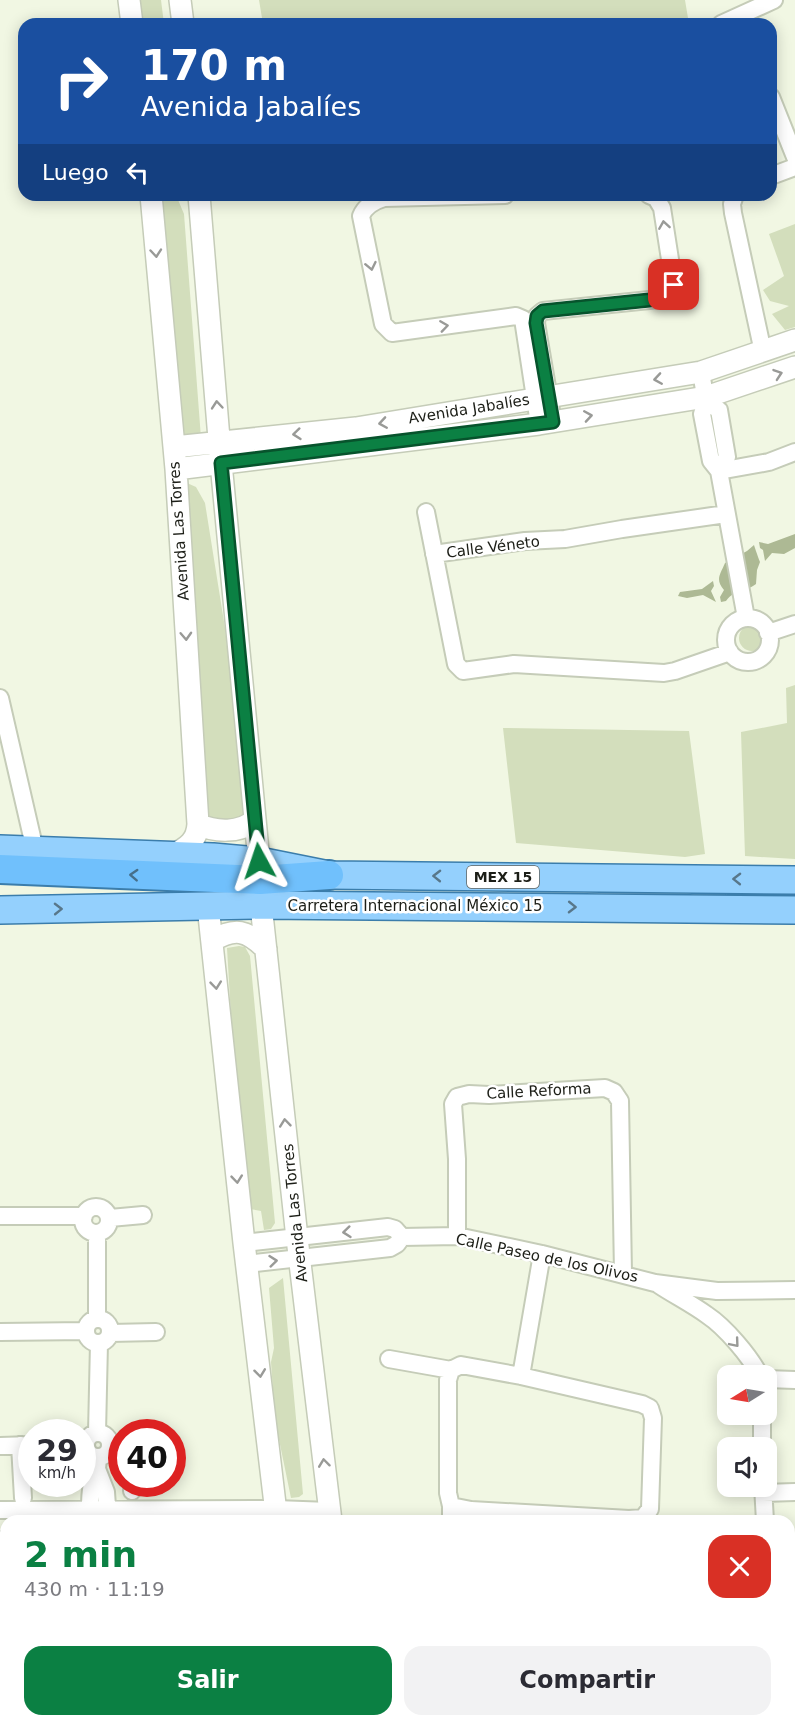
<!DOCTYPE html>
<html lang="es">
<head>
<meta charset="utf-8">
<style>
	body { margin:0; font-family:"DejaVu Sans",sans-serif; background:#f2f2f3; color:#2b2b33; height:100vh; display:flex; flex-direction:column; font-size:22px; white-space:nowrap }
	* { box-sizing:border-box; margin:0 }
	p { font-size:20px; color:#7c7c81 }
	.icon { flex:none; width:33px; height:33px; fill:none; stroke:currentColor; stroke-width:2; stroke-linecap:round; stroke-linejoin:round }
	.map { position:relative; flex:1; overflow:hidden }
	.sheet { position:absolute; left:0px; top:1515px; width:795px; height:212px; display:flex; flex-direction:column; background:#fff; border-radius:18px 18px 0 0; box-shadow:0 3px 15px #0003 }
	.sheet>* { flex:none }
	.guide { position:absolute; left:18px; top:18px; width:759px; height:183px; border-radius:18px; box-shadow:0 3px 15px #0003; background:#1a4fa0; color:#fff; overflow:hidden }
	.needle { width:39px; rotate:259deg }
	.fabs { position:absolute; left:717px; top:1365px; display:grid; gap:12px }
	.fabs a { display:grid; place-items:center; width:60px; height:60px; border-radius:12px; background:#fff; box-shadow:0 3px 15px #0003; font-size:30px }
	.speed { position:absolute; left:18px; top:1419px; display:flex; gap:12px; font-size:30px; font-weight:700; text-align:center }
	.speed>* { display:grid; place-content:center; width:78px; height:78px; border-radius:50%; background:#fff; box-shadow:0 3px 15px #0003; line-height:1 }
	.speed small { font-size:15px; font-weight:400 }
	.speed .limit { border:9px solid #d22; background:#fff; color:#111 }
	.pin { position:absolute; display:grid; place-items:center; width:51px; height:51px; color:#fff; margin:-26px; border-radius:12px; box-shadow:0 3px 9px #0006 }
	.me { position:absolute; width:66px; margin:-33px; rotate:355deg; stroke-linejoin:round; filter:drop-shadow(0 0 4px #0008) }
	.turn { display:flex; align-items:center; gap:21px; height:126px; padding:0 24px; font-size:27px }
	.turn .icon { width:78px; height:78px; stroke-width:2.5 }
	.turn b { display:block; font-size:42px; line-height:51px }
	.then { display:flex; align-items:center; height:57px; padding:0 24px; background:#0003; gap:12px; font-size:22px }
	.round { display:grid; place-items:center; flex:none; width:63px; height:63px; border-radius:18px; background:#f2f2f3 }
	.headline { display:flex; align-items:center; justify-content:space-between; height:102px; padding:0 24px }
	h1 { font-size:36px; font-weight:700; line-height:45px; color:#0b8043 }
	.button { display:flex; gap:12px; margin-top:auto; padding:12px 24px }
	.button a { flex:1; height:69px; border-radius:18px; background:#0b8043; color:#fff; font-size:24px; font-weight:700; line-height:69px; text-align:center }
	.button a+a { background:#f2f2f3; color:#2b2b33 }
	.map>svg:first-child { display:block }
	.green { fill:#d3debc }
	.water { fill:#adb994 }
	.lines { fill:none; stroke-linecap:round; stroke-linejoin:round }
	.minor-casing { stroke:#c5ccb8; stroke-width:20 }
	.tertiary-casing { stroke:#c5ccb8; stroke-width:24 }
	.primary-casing { stroke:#3b7dab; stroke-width:30 }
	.trunk-casing { stroke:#3b7dab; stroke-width:32 }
	.minor { stroke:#fff; stroke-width:16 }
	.tertiary { stroke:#fff; stroke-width:21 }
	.primary { stroke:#94d0fd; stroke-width:27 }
	.trunk { stroke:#70c0fc; stroke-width:28 }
	.oneway { stroke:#999a97 }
	.oneway2 { stroke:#466f8a }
	.oneway3 { stroke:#58778a }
	.route-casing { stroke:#07532c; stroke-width:15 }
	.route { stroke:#0b8043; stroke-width:10 }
	.labels { text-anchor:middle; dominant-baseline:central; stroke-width:5; stroke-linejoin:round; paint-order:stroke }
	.shield { fill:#fff; stroke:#60625d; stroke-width:1.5 }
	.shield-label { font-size:14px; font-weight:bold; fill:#1c1e17 }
	.street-label { font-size:15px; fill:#1c1e17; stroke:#fff }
</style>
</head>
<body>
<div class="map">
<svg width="795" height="1726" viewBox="0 0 795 1726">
	<rect width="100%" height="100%" fill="#f1f7e3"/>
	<path class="green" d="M137 0H161L164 24H140Z
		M259 0H685L689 24H263Z
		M147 195H176L184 214 201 438 184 441Z
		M795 224V327L785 330 772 314 789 306 770 301 763 290 784 276 769 234Z
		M187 483 196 487 205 503 225 628 245 814 226 822 210 817 196 793Z
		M739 638a13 13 0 1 1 26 0a13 13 0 1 1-26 0Z
		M795 685V859L745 856 741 732 787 723 786 688Z
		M503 728 689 731 705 854 685 857 516 843Z
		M239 946 245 947 250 956 275 1223 271 1229 264 1230 261 1211 250 1209 232 1033 227 948Z
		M283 1278 303 1494 299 1497 291 1498 275 1420 271 1362 274 1348 269 1288Z"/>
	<path class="water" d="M795 534V548L784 554 772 553 765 561 763 550 760 548 759 542 768 544Z
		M754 545C755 548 758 557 760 562L757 570 756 584C744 593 737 587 726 601L721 602 720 597 724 590C715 579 720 575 725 563L747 551Z
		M713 581 714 586 711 591 716 602 703 595 687 598 678 596 680 592 702 589Z"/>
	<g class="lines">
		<g class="minor-casing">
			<path id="minor" d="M721 24 774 0
				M771 97 795 157
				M771 176 795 167
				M505 195 384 198C374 201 365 206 361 216L383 324 392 333 516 316 523 319 539 424
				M735 195 732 204 733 213 763 352
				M701 372 706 402 702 414 711 461 719 471 746 618
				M706 402 719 410 727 457 719 470
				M553 422 536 323 537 316 543 311 659 299 671 293 674 285 662 208 656 198 649 195
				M719 471 769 462 795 452
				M426 512 456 664 463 671 514 664 664 673 675 671 730 652
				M434 554 525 541 565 539 622 529 726 514
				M726 640a22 22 0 1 1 44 0a22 22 0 1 1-44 0Z
				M768 633 795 624
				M0 698 35 850
				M83 1220a13 13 0 1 1 26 0a13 13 0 1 1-26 0Z
				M0 1216H84
				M110 1218 143 1215
				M457 1236V1159L453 1104 457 1097 469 1094 489 1095 605 1088 614 1092 620 1101 623 1273
				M244 1243 388 1227 395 1229 402 1237 457 1236 542 1254 655 1283 717 1291 795 1290
				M246 1264 390 1248 397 1244 402 1237
				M659 1285C674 1295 692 1304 707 1315 725 1327 750 1356 760 1376
				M97 1318V1233
				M86 1331a12 12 0 1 1 24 0a12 12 0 1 1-24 0Z
				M0 1332 86 1331
				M110 1333 156 1332
				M389 1359 451 1370 461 1365 521 1376 642 1404 650 1408 653 1418 650 1509 643 1518 629 1519 471 1510 451 1506
				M451 1370 448 1380V1493L451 1506V1521
				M521 1376 542 1254
				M766 1379 795 1380
				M762 1414V1448
				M97 1433 99 1343
				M86 1445a12 12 0 1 1 24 0a12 12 0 1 1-24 0Z
				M20 1445 23 1498
				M0 1446 31 1445
				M98 1458 97 1469 106 1492 108 1520
				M763 1486 765 1521
				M132 1491 133 1484
				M763 1493 795 1492
				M0 1510 276 1509 329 1511
				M90 1521C90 1502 89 1486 97 1469
				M0 1540H6
				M789 1615 795 1634
				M1 1621H6
				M92 1726 98 1724 105 1726"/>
		</g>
		<g class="tertiary-casing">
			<path id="tertiary" d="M129 0 132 24
				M180 0 183 24
				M151 195 176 469 198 824C197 841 188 847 173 855
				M199 195 221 463 259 861
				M174 447 356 428 701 372 795 340
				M176 469 539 424 706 397 795 367
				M198 824C214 832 242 834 255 819
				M261 905 297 1238 331 1521
				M208 906 244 1243 277 1521
				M212 941C235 927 247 930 266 949
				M296 1720 297 1726
				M352 1720 353 1726"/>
		</g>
		<g class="primary-casing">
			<path id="primary" d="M0 849 213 857 259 861 329 875 795 880
				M0 910 261 905 795 910"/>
		</g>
		<g class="trunk-casing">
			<path id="trunk" d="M0 869 260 880 329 875"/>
		</g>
		<use href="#minor" class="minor"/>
		<use href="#tertiary" class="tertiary"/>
		<use href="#primary" class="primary"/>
		<use href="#trunk" class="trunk"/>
	</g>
	<defs><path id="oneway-chevron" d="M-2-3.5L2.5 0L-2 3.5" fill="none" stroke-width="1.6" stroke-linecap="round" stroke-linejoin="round" transform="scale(1.5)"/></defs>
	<g class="oneway">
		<use href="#oneway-chevron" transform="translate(664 225) rotate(-99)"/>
		<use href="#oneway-chevron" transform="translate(156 253) rotate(85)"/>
		<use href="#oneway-chevron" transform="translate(371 266) rotate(78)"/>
		<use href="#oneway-chevron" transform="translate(444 326) rotate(-8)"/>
		<use href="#oneway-chevron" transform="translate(778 374) rotate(-19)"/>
		<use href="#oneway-chevron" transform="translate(658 379) rotate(171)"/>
		<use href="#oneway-chevron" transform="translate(217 405) rotate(-95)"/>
		<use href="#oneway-chevron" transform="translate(588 416) rotate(-9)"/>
		<use href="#oneway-chevron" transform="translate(383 423) rotate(171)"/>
		<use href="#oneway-chevron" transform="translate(297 434) rotate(174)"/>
		<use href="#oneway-chevron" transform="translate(186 636) rotate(87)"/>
		<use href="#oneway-chevron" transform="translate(216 985) rotate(84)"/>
		<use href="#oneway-chevron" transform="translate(285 1123) rotate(-96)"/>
		<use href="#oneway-chevron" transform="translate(237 1179) rotate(84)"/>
		<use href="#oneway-chevron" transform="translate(347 1232) rotate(174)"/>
		<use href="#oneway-chevron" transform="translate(273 1261) rotate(-6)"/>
		<use href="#oneway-chevron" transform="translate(735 1343) rotate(50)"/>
		<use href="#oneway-chevron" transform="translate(260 1373) rotate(83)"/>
		<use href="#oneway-chevron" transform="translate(324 1463) rotate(-97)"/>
	</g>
	<use class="oneway2" href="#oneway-chevron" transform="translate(134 875) rotate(-177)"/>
	<g class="oneway3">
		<use href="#oneway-chevron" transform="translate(437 876) rotate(-179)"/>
		<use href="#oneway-chevron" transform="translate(737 879) rotate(-179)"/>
		<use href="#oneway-chevron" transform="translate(572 907) rotate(1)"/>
		<use href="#oneway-chevron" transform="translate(58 909) rotate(-1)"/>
	</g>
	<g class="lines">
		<g class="route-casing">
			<path id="route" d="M259 861 221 463 553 422 536 323 537 316 543 311 659 299 670 293 674 285"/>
		</g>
		<use href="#route" class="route"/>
	</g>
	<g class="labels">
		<rect class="shield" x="467" y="866" width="72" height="22" rx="4.5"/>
		<g class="shield-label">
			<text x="503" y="877">MEX 15</text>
		</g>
		<g class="street-label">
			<text transform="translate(469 409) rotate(-9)">Avenida Jabalíes</text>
			<text transform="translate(179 531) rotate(-94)">Avenida Las Torres</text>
			<text transform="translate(493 547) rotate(-7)">Calle Véneto</text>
			<text x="415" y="906">Carretera Internacional México 15</text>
			<text transform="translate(539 1091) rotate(-3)">Calle Reforma</text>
			<text transform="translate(295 1213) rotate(-96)">Avenida Las Torres</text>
			<text transform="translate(547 1258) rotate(12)">Calle Paseo de los Olivos</text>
		</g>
	</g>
</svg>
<div class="fabs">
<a><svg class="needle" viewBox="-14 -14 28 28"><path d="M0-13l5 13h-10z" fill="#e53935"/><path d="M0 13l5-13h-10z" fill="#7c7c81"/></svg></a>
<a><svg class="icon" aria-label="sound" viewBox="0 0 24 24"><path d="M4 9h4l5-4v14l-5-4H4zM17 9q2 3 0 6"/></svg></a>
</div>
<div class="speed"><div>29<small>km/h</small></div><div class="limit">40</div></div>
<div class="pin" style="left:674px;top:285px;background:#d93025"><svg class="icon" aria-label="arrive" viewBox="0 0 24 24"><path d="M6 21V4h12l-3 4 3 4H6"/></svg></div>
<svg class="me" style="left:259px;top:861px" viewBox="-20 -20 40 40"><path d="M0-17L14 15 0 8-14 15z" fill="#0b8043" stroke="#fff" stroke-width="4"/></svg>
<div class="guide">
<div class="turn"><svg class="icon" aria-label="right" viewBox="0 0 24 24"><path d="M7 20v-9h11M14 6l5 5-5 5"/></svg><div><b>170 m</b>Avenida Jabalíes</div></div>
<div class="then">Luego<svg class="icon" aria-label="left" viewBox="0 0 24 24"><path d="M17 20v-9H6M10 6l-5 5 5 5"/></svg></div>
</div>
<section class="sheet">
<div class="headline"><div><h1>2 min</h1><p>430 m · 11:19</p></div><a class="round" style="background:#d93025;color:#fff"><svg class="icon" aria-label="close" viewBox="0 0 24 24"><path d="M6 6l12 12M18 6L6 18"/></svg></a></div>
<div class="button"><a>Salir</a><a>Compartir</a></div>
</section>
</div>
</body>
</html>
